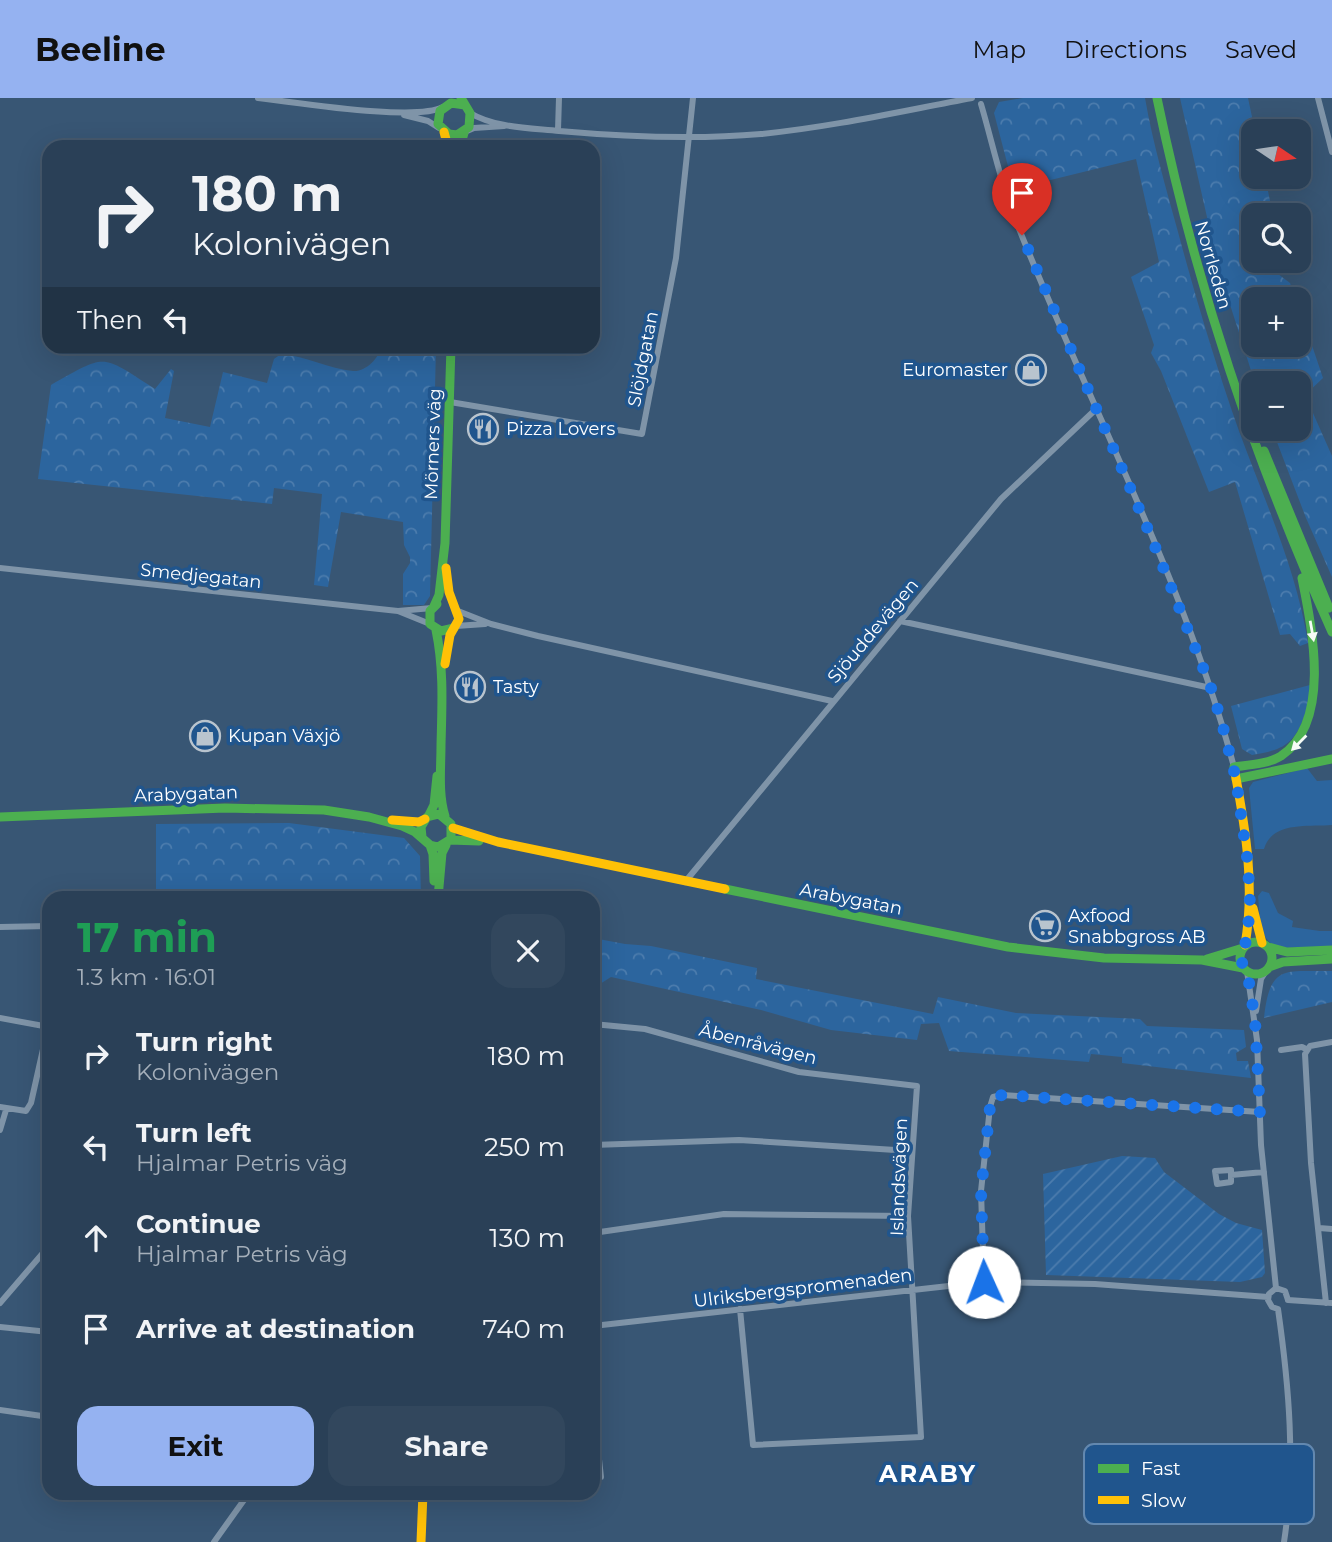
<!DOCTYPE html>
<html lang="en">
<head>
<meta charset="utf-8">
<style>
	body { margin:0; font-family:Montserrat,sans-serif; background:#32475d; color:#f1f3f6; height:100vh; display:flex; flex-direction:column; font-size:26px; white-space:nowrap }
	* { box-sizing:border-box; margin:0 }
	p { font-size:23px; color:#a5afba }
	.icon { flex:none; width:38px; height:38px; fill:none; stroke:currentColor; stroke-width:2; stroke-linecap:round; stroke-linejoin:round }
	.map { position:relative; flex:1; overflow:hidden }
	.details { position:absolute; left:42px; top:793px; width:558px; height:609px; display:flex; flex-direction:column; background:#2a4057; border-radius:21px; box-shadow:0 7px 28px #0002,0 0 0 2px #46596d }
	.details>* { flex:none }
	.hud { position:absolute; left:42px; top:42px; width:558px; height:214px; border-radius:21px; box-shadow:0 7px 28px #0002,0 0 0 2px #46596d; background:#2a4057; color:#f1f3f6; overflow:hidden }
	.needle { width:46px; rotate:103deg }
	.tools { position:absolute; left:1241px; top:21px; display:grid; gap:14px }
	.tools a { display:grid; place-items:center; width:70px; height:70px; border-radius:14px; background:#2a4057; box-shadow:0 7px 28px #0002,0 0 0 2px #46596d; font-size:35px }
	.pin { position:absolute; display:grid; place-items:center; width:60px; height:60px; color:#fff; margin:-72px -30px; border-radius:50% 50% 50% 0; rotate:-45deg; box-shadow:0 0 7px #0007 }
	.pin .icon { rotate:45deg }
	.me { position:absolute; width:77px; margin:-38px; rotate:358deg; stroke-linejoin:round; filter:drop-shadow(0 0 5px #0008) }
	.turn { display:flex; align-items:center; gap:24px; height:147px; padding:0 35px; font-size:32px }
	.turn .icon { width:91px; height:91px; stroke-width:2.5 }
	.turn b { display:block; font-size:49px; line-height:60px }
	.then { display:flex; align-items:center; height:66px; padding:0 35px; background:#0003; gap:14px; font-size:26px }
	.round { display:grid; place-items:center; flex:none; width:74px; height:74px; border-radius:21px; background:#32475d }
	.head { display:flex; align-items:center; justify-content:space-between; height:119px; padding:0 35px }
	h1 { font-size:42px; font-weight:700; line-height:52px; color:#1e9e55 }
	.primary-button { display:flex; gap:14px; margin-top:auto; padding:14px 35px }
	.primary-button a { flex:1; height:80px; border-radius:21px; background:#95b2f1; color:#111; font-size:28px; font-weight:700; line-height:80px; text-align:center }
	.primary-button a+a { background:#32475d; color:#f1f3f6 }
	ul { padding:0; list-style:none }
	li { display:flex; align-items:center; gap:21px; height:91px; padding:0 35px }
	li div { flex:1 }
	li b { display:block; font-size:26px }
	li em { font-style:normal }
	header { display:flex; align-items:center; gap:42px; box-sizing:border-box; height:98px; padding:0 35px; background:#95b2f1; color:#111 }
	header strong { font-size:33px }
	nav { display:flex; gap:38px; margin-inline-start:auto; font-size:24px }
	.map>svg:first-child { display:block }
	.grass { fill:#2c659e }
	.forest { fill:url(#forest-crowns) }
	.garden { fill:url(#garden-furrows) }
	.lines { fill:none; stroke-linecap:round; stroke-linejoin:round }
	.street { stroke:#7f94a8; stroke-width:6 }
	.fast { stroke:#4caf50; stroke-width:9 }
	.slow { stroke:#ffc107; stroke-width:9 }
	.oneway { fill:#f6fbf6 }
	.route { stroke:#1a73e8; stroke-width:12; stroke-dasharray:0 21.6 }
	.labels { text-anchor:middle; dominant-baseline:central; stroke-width:7; stroke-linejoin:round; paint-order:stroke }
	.street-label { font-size:18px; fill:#fff; stroke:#20558d }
	.poi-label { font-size:18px; fill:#fff; stroke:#20558d; text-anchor:start }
	.district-label { font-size:24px; font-weight:bold; letter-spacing:2px; fill:#fff; stroke:#20558d }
	.key { fill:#20558d; stroke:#6388af; stroke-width:2 }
	.key-label { font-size:19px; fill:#fff }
</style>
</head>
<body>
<header>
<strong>Beeline</strong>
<nav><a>Map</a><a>Directions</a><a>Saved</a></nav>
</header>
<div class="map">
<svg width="1332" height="1444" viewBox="0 0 1332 1444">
	<defs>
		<pattern id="forest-crowns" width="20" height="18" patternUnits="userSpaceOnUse" patternTransform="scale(1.75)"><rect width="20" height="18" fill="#2c659e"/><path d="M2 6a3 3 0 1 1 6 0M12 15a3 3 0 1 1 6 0" fill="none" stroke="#4c7cad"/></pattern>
		<pattern id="garden-furrows" width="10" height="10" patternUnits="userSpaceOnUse" patternTransform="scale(1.75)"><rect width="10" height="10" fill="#2c659e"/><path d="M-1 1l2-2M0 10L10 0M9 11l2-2" fill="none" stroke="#4c7cad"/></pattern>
	</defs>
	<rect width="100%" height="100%" fill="#385674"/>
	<path class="grass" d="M1307 670 1317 683 1332 682V727C1308 729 1272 723 1264 751H1255L1249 690 1253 684Z
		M1262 793 1269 795 1278 815 1293 823 1292 829 1320 833H1332V849L1279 850C1258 842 1260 818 1258 798Z"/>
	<path class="forest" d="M1023 0H1145C1153 46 1166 90 1178 134 1196 201 1216 268 1239 333 1264 401 1297 473 1308 545L1300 548 1290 536 1280 537 1235 384 1209 394 1161 273 1151 255 1154 247 1131 179 1159 164 1136 61 1014 91 994 15 999 4Z
		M1180 0H1248L1255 33H1253V79H1265L1273 117H1253V163H1269L1274 173 1290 185 1296 201H1253V247H1298L1299 209 1323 280 1305 297 1332 358V479L1306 420 1272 331H1298V285H1255L1219 172Z
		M381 249H436L430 498 424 507H403V476L410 465V459L404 447 403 424 341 414 328 489 314 487 322 396 274 390 272 406 38 381 51 287C108 255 100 256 155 291L171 271 174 273 165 320 210 329 223 274 267 285 274 261 281 256C306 258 329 271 353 273 366 274 379 260 381 249Z
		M1310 587C1312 598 1310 604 1306 614 1295 645 1285 652 1252 657L1242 651 1231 608Z
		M289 725 404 740 420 758 421 800H156V726Z
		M593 840 625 846 651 848 757 870 756 881 933 916 938 899 1016 915 1140 921 1147 928 1244 932 1246 949 1236 955 1237 963H1248L1251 980 1122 965V959L1091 956 1089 964 949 953 939 925 921 926 917 942 831 932 761 912 611 879 595 889Z
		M1332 873V904L1264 920C1270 865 1285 874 1332 873Z"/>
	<path class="garden" d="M1122 1058 1155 1060 1164 1074 1219 1116 1236 1125 1262 1132 1265 1175 1262 1179 1240 1184 1046 1177 1043 1076Z"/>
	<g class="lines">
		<path class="street" d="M258 0C295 4 415 24 443 9
			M1318 0 1332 54
			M981 6C992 43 1000 83 1014 118 1086 302 1183 478 1234 669
			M470 15C495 30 531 30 559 33 627 39 693 42 761 36 832 29 902 13 972 0
			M404 17 428 23 439 30
			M558 32 559 0
			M467 33 474 30 504 28
			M450 304 642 336 676 160 693 0
			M0 470 398 513 432 510
			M398 513 430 526
			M458 513 491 526 538 538 832 603
			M900 523 1211 590
			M456 528 485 526
			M685 784 1001 401 1095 312
			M0 829 49 828
			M1247 873 1257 942 1261 1047 1276 1190
			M1256 913 1261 881 1266 873
			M0 920 49 929
			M593 926 645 931 799 974 917 988 908 1118 921 1339 753 1347 740 1211
			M1281 952 1302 949 1306 951
			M0 1009 26 1013 31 1005 48 929
			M0 1032 6 1012
			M593 1047 739 1042 911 1053
			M1231 1077V1084L1217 1086 1215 1073 1231 1072V1077L1264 1074
			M1319 1130 1332 1131
			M593 1135 724 1116 908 1118
			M984 1184 981 1093 990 1009 993 999 1002 997 1260 1014
			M1276 1190 1269 1196 1268 1202 1272 1209 1278 1211
			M1276 1190 1285 1193 1288 1202
			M1288 1202 1332 1205
			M0 1205 49 1148
			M1326 1205 1311 1065 1305 956 1310 948 1332 944
			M1278 1211C1289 1288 1296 1366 1284 1444
			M593 1228 984 1184 1095 1186 1268 1199
			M0 1229 49 1234
			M593 1308 601 1379
			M0 1312 49 1319
			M214 1444 249 1395"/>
		<path class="fast" d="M461 0 470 15 469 29 457 37 449 36 438 26 440 13 451 5 465 7
			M1157 0C1196 189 1253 357 1332 534
			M460 49 464 35
			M1264 353 1329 510
			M437 506 430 513V526L441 533 454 530
			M434 508 439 497 445 445 451 248
			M436 532C444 570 442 608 441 647 441 670 438 696 445 718
			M1234 669C1249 667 1268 666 1281 658 1332 624 1312 530 1302 480
			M1236 681 1332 661
			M0 719 225 710 324 712 369 719 402 728 415 734 430 747 438 749 451 741V726L439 716 427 719 421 729 422 739
			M428 719 434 707 437 678
			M450 742 479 743
			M430 747 433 756 434 783
			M725 791 1008 849 1104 860 1202 862 1243 870
			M438 800 442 755 446 747
			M1240 860a16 16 0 1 1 32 0a16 16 0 1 1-32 0Z
			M1268 849 1287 854 1332 852
			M1207 861 1243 850
			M1269 869 1283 864 1332 861"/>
		<path class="slow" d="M444 34 448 49
			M445 566 450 537 459 521 449 494 446 470
			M1235 675C1246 733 1255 789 1245 847
			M392 722 419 724 425 721
			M453 730 498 744 725 791
			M1253 810 1262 845
			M421 1444 423 1395"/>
	</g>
	<defs><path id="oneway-solid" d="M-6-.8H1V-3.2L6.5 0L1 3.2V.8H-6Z" transform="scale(1.75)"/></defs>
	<g class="oneway">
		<use href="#oneway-solid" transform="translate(1312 533) rotate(80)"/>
		<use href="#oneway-solid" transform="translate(1299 645) rotate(135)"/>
	</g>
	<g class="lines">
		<path class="route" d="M984 1184 981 1093 990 1009 993 999 1002 997 1260 1014 1255 922 1248 878 1240 860 1245 847 1248 833 1250 798 1247 759 1236 681 1222 625 1211 590 1152 441 1022 137"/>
	</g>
	<defs>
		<g id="shop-ring" transform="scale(1.575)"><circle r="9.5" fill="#20558d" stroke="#b9c4ce" stroke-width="1.5"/><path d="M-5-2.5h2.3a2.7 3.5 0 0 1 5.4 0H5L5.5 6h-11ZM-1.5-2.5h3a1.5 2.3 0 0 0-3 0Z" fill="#b9c4ce"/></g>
		<g id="restaurant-ring" transform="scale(1.575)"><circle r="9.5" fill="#20558d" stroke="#b9c4ce" stroke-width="1.5"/><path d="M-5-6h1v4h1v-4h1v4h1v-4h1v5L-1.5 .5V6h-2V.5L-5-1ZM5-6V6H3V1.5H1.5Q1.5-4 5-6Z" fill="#b9c4ce"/></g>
		<g id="supermarket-ring" transform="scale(1.575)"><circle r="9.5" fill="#20558d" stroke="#b9c4ce" stroke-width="1.5"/><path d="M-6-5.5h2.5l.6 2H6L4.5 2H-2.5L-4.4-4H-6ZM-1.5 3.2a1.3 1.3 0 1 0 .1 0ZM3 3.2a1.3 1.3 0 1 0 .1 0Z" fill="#b9c4ce"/></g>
	</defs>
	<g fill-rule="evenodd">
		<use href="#shop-ring" x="1031" y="272"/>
		<use href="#restaurant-ring" x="483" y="331"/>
		<use href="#restaurant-ring" x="470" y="589"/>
		<use href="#shop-ring" x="205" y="638"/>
		<use href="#supermarket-ring" x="1045" y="828"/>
	</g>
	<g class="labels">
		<g class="street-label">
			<text transform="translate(1213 167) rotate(74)">Norrleden</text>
			<text transform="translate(643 261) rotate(-79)">Slöjdgatan</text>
			<text transform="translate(433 346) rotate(-88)">Mörners väg</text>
			<text transform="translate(201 478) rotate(6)">Smedjegatan</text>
			<text transform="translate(873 533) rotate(-50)">Sjöuddevägen</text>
			<text transform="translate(186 696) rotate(-2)">Arabygatan</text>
			<text transform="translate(851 801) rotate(11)">Arabygatan</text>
			<text transform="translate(758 946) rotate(14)">Åbenråvägen</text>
			<text transform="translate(899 1079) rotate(-88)">Islandsvägen</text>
			<text transform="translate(803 1190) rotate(-7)">Ulriksbergspromenaden</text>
		</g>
		<g class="poi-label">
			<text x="1008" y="272" text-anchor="end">Euromaster</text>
			<text x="506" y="331">Pizza Lovers</text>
			<text x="493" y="589">Tasty</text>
			<text x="228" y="638">Kupan Växjö</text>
			<text x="1068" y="818">Axfood<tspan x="1068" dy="21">Snabbgross AB</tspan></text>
		</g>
		<g class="district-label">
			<text x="928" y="1375">ARABY</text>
		</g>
	</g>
	<rect x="1084" y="1346" width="230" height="80" rx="10" class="key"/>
	<rect x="1098" y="1366" width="31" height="9" fill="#4caf50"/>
	<rect x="1098" y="1398" width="31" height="8" fill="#ffc107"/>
	<g class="key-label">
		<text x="1141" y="1377">Fast</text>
		<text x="1141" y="1409">Slow</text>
	</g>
</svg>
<div class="tools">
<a><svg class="needle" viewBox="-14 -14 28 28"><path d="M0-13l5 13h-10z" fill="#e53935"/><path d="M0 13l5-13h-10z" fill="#a5afba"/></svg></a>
<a><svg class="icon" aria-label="search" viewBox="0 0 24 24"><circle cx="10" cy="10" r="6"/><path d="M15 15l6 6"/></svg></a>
<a>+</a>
<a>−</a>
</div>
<div class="pin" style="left:1022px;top:137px;background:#d93025"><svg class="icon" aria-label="arrive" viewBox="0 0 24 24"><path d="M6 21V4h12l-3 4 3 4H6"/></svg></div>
<svg class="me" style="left:984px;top:1184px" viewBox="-20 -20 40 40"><circle r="19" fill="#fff"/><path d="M0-13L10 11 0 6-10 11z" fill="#1a73e8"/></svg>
<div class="hud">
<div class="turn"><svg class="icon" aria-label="right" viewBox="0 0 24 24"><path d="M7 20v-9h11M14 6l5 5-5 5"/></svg><div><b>180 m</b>Kolonivägen</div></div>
<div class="then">Then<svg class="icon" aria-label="left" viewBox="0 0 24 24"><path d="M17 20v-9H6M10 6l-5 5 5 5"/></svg></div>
</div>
<section class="details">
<div class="head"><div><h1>17 min</h1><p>1.3 km · 16:01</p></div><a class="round"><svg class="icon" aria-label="close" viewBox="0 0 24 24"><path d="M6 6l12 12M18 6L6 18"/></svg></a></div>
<ul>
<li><svg class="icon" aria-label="right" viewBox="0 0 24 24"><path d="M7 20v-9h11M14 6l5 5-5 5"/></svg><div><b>Turn right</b><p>Kolonivägen</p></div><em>180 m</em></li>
<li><svg class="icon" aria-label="left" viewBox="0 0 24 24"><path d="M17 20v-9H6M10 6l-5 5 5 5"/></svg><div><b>Turn left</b><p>Hjalmar Petris väg</p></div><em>250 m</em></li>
<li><svg class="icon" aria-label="ahead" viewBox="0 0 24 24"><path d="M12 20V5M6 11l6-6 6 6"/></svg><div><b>Continue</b><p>Hjalmar Petris väg</p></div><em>130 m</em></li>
<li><svg class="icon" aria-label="arrive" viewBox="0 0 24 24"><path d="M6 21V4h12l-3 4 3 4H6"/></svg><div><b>Arrive at destination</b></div><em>740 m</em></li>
</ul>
<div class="primary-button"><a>Exit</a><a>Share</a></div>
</section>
</div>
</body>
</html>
